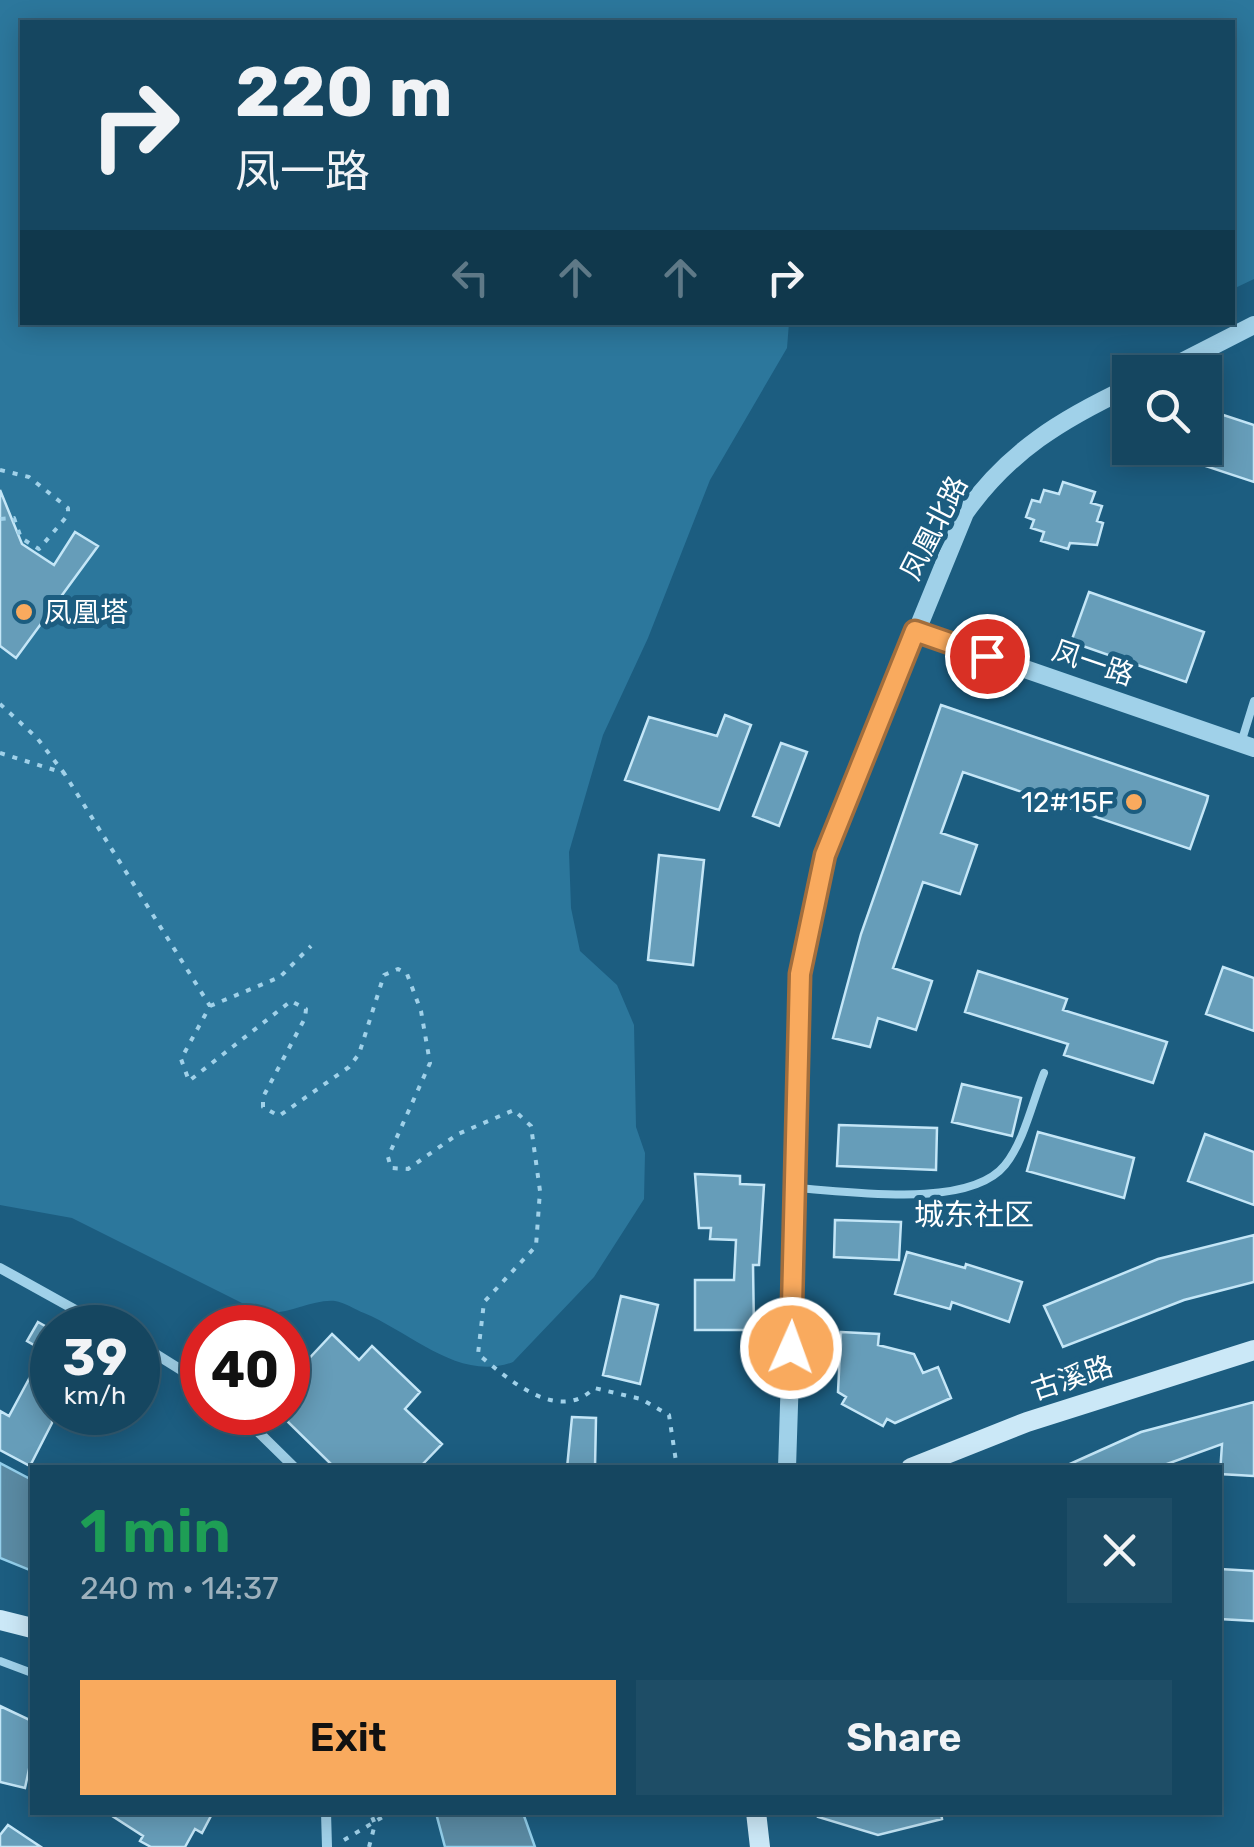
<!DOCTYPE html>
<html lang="en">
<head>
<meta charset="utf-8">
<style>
	body { margin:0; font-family:Rubik,"Noto Sans SC",sans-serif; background:#1e4d66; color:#f1f3f6; height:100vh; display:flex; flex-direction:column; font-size:38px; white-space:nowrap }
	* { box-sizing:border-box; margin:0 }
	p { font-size:32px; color:#9db1bd }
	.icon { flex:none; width:55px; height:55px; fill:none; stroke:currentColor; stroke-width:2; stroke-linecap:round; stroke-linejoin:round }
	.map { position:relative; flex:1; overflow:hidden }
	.drawer { position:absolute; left:30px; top:1465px; width:1192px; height:350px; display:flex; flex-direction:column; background:#154660; border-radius:0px; box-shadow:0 5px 25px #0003,0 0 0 2px #345e75 }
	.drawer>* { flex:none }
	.guide { position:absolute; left:20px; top:20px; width:1215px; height:305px; border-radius:0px; box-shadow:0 5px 25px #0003,0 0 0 2px #345e75; background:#154660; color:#f1f3f6; overflow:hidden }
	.tools { position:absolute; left:1112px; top:355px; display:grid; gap:20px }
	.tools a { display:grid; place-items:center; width:110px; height:110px; border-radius:0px; background:#154660; box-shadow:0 5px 25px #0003,0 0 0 2px #345e75; font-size:50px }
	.speed { position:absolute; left:30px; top:1305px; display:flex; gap:20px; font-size:50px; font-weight:700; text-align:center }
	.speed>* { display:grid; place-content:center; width:130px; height:130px; border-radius:50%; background:#154660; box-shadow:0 5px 25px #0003,0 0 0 2px #345e75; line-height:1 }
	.speed small { font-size:25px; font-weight:400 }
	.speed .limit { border:15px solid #d22; background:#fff; color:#111 }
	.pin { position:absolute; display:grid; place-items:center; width:85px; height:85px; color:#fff; margin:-42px; border:5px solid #fff; border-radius:50%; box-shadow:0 2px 10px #0007 }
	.me { position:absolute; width:110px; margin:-55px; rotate:2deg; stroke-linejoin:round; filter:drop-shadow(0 0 8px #0008) }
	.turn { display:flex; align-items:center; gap:35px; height:210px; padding:0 50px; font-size:45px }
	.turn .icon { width:130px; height:130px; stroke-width:2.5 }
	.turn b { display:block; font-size:70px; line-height:85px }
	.lanes { display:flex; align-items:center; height:95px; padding:0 50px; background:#0003; justify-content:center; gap:50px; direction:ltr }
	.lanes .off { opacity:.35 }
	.round { display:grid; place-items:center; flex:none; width:105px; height:105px; border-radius:0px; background:#1e4d66 }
	.headline { display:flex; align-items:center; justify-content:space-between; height:170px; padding:0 50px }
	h1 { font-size:60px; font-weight:600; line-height:75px; color:#1e9e55 }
	.button { display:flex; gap:20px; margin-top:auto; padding:20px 50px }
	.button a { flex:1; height:115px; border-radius:0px; background:#f9aa5e; color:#111; font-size:40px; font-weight:600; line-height:115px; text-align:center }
	.button a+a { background:#1e4d66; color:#f1f3f6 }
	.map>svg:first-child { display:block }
	.green { fill:#2c779c }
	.water { fill:#5a8aa3; stroke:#93cfeb; stroke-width:2.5 }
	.building { fill:#669db9; stroke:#c4e6f7; stroke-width:2.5 }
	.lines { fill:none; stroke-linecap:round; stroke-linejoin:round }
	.path { stroke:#a0d1e9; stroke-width:4; stroke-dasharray:5 8; stroke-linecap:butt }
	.service { stroke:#a0d1e9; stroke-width:8 }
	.minor { stroke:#a0d1e9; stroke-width:10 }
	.tertiary { stroke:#a0d1e9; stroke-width:18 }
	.secondary { stroke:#cbe8f7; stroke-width:20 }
	.route-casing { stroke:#a26e3d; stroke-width:25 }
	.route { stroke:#f9aa5e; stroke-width:18 }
	.poi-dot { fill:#f9aa5e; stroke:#1c5d80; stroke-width:4 }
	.labels { text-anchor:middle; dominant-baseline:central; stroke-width:10; stroke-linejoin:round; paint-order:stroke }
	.street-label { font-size:28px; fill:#fff; stroke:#1c5d80 }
	.poi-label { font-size:28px; fill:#fff; stroke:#1c5d80; text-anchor:start }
	.neighbourhood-label { font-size:30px; fill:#fff; stroke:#1c5d80 }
</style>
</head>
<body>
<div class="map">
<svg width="1254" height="1847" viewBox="0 0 1254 1847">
	<rect width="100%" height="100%" fill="#1c5d80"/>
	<path class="green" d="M0 0H1254V279L1233 289 1232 22H22V322L789 323 787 348 710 480 648 638 603 735 569 852 571 908 580 951 617 985 634 1025 636 1127 645 1153 644 1199 594 1277 513 1362C459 1382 412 1333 364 1313 356 1310 344 1302 335 1301 310 1299 287 1317 260 1312L72 1218 0 1205Z"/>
	<path class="water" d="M0 1463 32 1480V1571L0 1558Z
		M436 1813H523L535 1847H445Z"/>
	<path class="building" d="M1205 409 1254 425V482L1160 451 1161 448H1205Z
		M1063 482 1095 492 1091 503 1102 506 1097 521 1103 523 1097 545 1070 543 1068 549 1041 541 1044 532 1031 528 1034 520 1026 517 1032 500 1040 502 1044 490 1059 494Z
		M0 490 22 544 54 565 75 532 98 546 16 658 0 646Z
		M1089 592 1204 632 1186 682 1071 642Z
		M941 705 1208 796 1207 801 1190 849 963 772 941 833 977 845 960 894 923 882 893 968 932 981 916 1030 878 1018 870 1047 833 1038 861 934Z
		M725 715 751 725 719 810 625 780 649 717 717 736Z
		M781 743 807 752 779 826 753 816Z
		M659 855 704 860 693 965 648 960Z
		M1223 967 1254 978V1031L1206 1014Z
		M978 971 1067 999 1063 1010 1167 1042 1153 1083 1064 1055 1068 1044 965 1012Z
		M962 1084 1021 1098 1012 1136 952 1122Z
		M839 1125 937 1128 936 1170 837 1166Z
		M1038 1132 1134 1158 1124 1198 1027 1171Z
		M1205 1134 1254 1152V1205L1188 1181Z
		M695 1174 740 1176V1184L764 1185 759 1265H753L754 1330H695V1280H734L736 1240 710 1239 711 1228H699Z
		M835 1220 901 1222 899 1260 834 1257Z
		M1254 1235V1282L1184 1300 1063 1347 1044 1306 1158 1259Z
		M907 1252 965 1268 966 1264 1022 1282 1009 1322 952 1302 950 1309 895 1294Z
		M621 1296 658 1305 640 1384 603 1375Z
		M38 1322 52 1330V1423L30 1466 0 1450V1411L9 1416 44 1351 27 1341Z
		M841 1332 879 1334 878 1345 914 1354 923 1373 938 1367 951 1398 895 1423 887 1419 883 1426 842 1404 846 1397 838 1392Z
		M332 1334 359 1360 372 1346 420 1392 405 1409 442 1444 419 1468H335L288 1422V1381Z
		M1254 1402V1476L1220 1474 1222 1444 1156 1468H1061L1141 1432Z
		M572 1417 596 1418 595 1468H567Z
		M1220 1569 1254 1571V1621L1220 1619Z
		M0 1706 32 1721V1755L25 1788 0 1782Z
		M106 1812H213L202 1833 195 1829 185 1847H151L140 1841 143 1836Z
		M819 1812H941L942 1819 878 1835 818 1817Z
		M8 1825 41 1847H0V1835Z"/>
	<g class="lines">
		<path class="path" d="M0 470 29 477 68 508V515L39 549 21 538 14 518 0 519
			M0 704 37 738 64 773
			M0 753 64 773 210 1006 181 1059 189 1081 291 1001 306 1009 305 1018 263 1097V1107L279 1116 349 1067 359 1054 384 975 398 969 407 974 421 1011 430 1063 388 1157 391 1168 408 1169 458 1134 514 1110 531 1126 540 1191 536 1246 484 1302 478 1354C509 1380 559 1424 594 1388L641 1399 669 1415 677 1468
			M210 1006 280 977 311 946
			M344 1840 391 1812
			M369 1847 375 1824 370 1812"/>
		<path class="service" d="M1241 743 1254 701
			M796 1188C848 1191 969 1210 1005 1165 1024 1142 1033 1100 1044 1073
			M0 1661 32 1673"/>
		<path class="minor" d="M0 1268 108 1328
			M138 1343 202 1383
			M238 1412 295 1468
			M326 1812 327 1847"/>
		<path class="tertiary" d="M1162 372 1254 325
			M915 631 1254 748
			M787 1468 796 1188 795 1051 800 974 811 911 825 855 965 513C1009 451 1062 419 1130 387"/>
		<path class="secondary" d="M911 1468 1027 1422 1254 1350
			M0 1620 32 1628
			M756 1812 760 1847"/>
	</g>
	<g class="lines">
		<g class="route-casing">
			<path id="route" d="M791 1348 800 974 825 855 915 631 987 656"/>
		</g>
		<use href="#route" class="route"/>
	</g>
	<g class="poi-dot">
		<circle cx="24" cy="612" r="10"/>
		<circle cx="1134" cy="802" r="10"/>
	</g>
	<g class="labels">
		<g class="street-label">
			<text transform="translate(934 528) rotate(-63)">凤凰北路</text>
			<text transform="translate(1093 663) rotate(19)">凤一路</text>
			<text transform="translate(1072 1378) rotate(-18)">古溪路</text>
		</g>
		<g class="poi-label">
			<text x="44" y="612">凤凰塔</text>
			<text x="1114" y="802" text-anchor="end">12#15F</text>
		</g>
		<g class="neighbourhood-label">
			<text x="974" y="1215">城东社区</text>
		</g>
	</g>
</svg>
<div class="tools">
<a><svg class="icon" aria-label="search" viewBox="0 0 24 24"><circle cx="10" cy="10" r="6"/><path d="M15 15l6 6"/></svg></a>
</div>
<div class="speed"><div>39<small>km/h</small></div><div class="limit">40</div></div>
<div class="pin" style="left:987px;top:656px;background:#d93025"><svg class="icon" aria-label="arrive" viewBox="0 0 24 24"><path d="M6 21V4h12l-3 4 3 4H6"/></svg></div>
<svg class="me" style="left:791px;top:1348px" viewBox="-20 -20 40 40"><circle r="17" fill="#f9aa5e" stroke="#fff" stroke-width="3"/><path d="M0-11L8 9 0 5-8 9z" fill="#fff"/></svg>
<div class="guide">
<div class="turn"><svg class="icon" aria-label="right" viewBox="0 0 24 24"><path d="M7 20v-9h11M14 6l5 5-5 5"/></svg><div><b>220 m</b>凤一路</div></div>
<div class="lanes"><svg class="icon off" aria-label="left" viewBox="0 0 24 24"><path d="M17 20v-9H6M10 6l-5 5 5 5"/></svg><svg class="icon off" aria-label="ahead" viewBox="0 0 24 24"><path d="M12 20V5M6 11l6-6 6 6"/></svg><svg class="icon off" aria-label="ahead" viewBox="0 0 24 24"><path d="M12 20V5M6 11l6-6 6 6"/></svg><svg class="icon" aria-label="right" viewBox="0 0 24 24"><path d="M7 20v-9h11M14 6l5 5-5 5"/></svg></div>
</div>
<section class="drawer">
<div class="headline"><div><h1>1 min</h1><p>240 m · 14:37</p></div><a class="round"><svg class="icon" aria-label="close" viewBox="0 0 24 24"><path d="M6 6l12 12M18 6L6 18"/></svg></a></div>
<div class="button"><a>Exit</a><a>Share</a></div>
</section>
</div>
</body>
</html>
